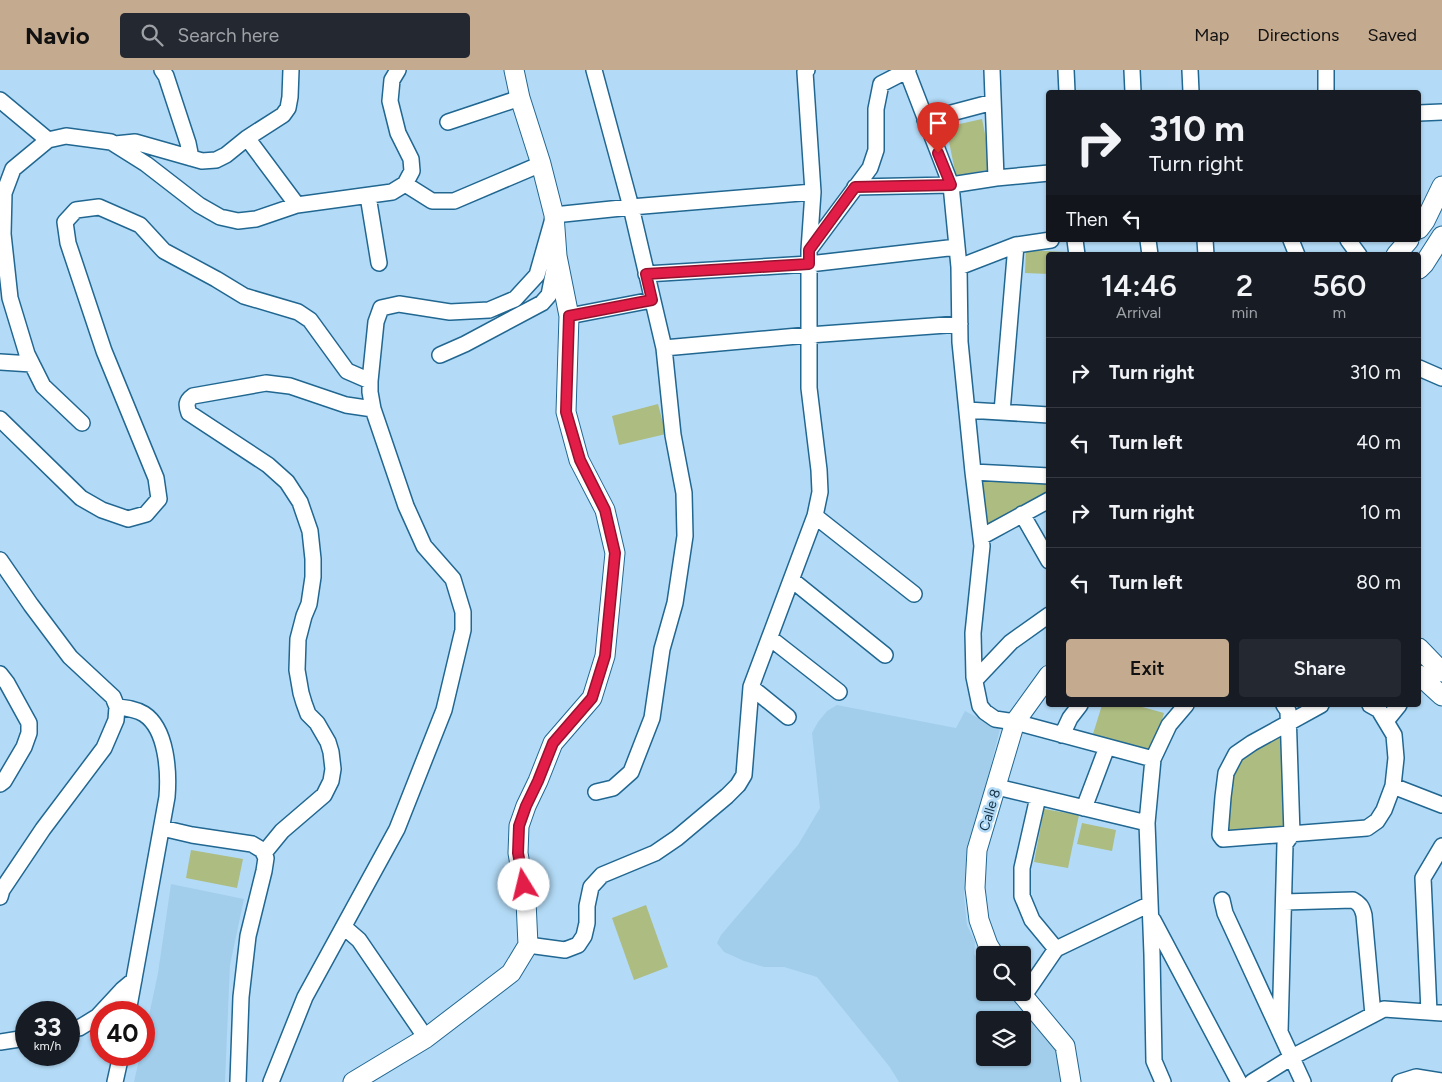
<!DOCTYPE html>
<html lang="en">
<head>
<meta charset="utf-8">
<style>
	body { margin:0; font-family:Figtree,sans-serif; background:#242831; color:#f1f3f6; height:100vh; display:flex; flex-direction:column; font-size:19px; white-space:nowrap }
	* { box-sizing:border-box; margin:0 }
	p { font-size:16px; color:#9ea1a6 }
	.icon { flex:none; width:28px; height:28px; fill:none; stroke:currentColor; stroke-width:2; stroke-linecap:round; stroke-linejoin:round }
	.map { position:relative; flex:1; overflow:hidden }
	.side { position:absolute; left:1046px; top:182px; width:375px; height:455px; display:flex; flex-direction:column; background:#171b24; border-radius:5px; box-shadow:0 1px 4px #0004 }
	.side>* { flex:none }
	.banner { position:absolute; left:1046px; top:20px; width:375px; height:152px; border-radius:5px; box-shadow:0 1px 4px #0004; background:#171b24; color:#f1f3f6; overflow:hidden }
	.buttons { position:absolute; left:976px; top:876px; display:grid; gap:10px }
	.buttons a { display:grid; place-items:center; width:55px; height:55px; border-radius:5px; background:#171b24; box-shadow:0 1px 4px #0004; font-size:25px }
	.speed { position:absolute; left:15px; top:931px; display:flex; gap:10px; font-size:25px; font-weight:700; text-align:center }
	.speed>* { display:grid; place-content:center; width:65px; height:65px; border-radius:50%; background:#171b24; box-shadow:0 1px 4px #0004; line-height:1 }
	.speed small { font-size:12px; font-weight:400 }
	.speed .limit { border:8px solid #d22; background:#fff; color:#111 }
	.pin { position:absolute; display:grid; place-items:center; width:42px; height:42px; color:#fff; margin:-51px -21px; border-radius:50% 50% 50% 0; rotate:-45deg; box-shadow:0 0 5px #0007 }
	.pin .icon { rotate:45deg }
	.me { position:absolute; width:55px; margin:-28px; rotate:351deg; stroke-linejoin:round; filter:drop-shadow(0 0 4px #0008) }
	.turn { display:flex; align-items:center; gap:18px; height:105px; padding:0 20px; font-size:22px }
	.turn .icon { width:65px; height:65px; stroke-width:2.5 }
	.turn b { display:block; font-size:35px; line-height:42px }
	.then { display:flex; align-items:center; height:48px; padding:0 20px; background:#0003; gap:10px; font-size:19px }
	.eta { display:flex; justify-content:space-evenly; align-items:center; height:85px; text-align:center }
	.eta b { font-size:30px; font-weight:600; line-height:35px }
	.button { display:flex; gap:10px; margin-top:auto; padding:10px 20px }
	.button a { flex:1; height:58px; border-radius:5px; background:#c4aa8f; color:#111; font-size:20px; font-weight:600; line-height:58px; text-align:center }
	.button a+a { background:#242831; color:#f1f3f6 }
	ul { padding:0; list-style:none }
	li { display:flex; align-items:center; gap:15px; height:70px; padding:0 20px; border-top:1px solid #363941 }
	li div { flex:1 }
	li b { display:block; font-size:19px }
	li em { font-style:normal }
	header { display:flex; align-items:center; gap:30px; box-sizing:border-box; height:70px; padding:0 25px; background:#c4aa8f; color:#111 }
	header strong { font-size:24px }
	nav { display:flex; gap:28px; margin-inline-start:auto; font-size:18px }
	.search { width:350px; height:45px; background:#242831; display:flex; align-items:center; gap:12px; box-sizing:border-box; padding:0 18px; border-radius:5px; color:#9ea1a6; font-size:19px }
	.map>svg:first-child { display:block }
	.built { fill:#a2ceec; fill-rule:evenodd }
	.green { fill:#adbc80 }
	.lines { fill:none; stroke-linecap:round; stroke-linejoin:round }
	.minor-casing { stroke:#216791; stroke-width:18 }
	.tertiary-casing { stroke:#216791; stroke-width:21 }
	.minor { stroke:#fff; stroke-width:15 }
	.tertiary { stroke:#fff; stroke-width:19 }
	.route-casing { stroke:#92132f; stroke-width:12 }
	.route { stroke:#e11d48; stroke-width:9 }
	.labels { text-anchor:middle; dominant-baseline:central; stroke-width:5; stroke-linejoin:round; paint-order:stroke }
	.street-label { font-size:14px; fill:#193548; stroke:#b3dbf7 }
</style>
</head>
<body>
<header>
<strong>Navio</strong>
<div class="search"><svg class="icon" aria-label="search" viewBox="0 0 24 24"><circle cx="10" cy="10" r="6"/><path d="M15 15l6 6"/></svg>Search here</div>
<nav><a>Map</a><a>Directions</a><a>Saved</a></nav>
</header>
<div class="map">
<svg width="1442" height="1012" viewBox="0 0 1442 1012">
	<rect width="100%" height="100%" fill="#b3dbf7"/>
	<path class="built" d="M837 635 956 658 965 641 1000 659 966 794 964 826 967 855 975 872 974 884 985 896V922L1009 923 1039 956 1055 976 1060 994 1061 1012H899L889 996 817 907 784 897H764L744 891 724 882 717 873 721 865 732 852 798 775 820 738 812 663 818 652 827 641ZM985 950H1022V988H985Z
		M171 814 244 829 230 895 225 1012H134L140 985H144V969L158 903Z"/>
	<path class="green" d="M982 49 992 99 956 106 946 57Z
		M1026 180 1067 182V185H1049V204L1025 203Z
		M658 334 666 364 619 375 612 346Z
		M981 410 1049 411V426L989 455 985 454Z
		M1102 635H1135L1164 643 1153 681 1093 664Z
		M1280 665H1285L1288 762H1225L1229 710 1243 683Z
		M1044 739 1079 745 1068 798 1034 792Z
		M1082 753 1116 760 1112 781 1077 774Z
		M191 780 243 789 237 818 186 808Z
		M646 835 668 897 634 910 612 848Z"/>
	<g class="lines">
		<g class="minor-casing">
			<path id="minor" d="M162 0 166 6 188 73 191 88
				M594 0 631 137 664 278 673 365 684 423 685 466 675 533 662 579 652 648 631 702 613 718 596 722
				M807 0 805 2 813 122 809 180
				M992 0 996 108
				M1066 0 1067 22
				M1132 0 1133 22
				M1190 0 1191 22
				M1326 0V22
				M907 1 951 115 959 197 960 272 973 402 982 476 973 563 974 607 980 636 985 642 995 649 1015 652 1153 689
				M0 30 48 70
				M1419 43 1442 42
				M925 50 993 32
				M448 52 520 28
				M247 68 297 135
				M115 74 135 72 202 91 216 90 226 85 247 68 283 45 288 38 290 27 291 0
				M405 114 432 131H454L541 94
				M855 117 951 115 996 108 1049 103
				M368 126 379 193
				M1075 170 1077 185
				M1148 170 1150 185
				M1205 170 1206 185
				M1291 170 1297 185
				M1348 170 1359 185
				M959 197 1016 175 1051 170
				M646 204 809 194 957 177
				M569 246 652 230
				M664 278 809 265 960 254
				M440 285 465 274 542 233 549 225 556 190
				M0 292 32 294
				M1419 298 1442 308
				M967 340 1049 345
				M1002 342 1016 175
				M0 349 81 428 102 440 128 449 146 444 159 429 156 408 104 281 68 173 65 152 76 140 99 137 140 155 164 181 216 209 244 226 298 242 310 250 347 301 370 311
				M82 353 43 316 27 284 10 228 3 164 4 123 13 99 48 70 66 66 111 72 146 94 199 135 220 147 238 151 256 149 297 135 392 122 405 114 412 101 411 89 398 63 390 31 392 10 398 0
				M973 402 1049 406
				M1022 444 1049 491
				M815 446 914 524
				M981 467 1049 430
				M0 490 31 535 70 587 113 627 117 637 116 650 104 678 43 759 2 820 0 827
				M792 510 885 585
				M770 568 839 622
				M0 604 7 613 29 653V663L24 677 4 711 0 714
				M975 610 1011 572 1049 545
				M751 617 788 647
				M1321 635 1252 673 1236 684 1226 703 1223 727 1220 765 1223 769 1367 758 1377 751 1384 740 1393 716 1396 688 1394 665 1379 640 1370 635
				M117 637C126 638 136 639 144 644 167 659 169 702 167 727L128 942
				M1386 651 1399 635
				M1062 665 1070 648 1080 635
				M1393 716 1442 735
				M997 717 1147 753
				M1084 738 1107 677
				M162 758 192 765 252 774 262 780 266 788 264 801 248 866 241 927 238 1012
				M264 783 282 761 324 725 331 711 333 699 331 682 328 672 317 653 308 644 304 633 301 623 297 600 298 569 304 546 309 534 313 507V489L310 461 300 432 287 412 268 395 189 343C186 335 186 331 193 326L266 313 290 316 346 335 373 339
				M1222 830 1225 843 1303 1012
				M1284 832 1353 830C1360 834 1362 837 1364 845L1373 945
				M1153 850 1239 1012
				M344 857 359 870 426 968
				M528 875 565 880 578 875 584 866 587 853V836L591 817 602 805 655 783 677 768 727 726 738 715 744 705 751 617 815 446 820 422 819 400 809 318V180L870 98 876 80V39L881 14 908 0
				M1056 879 1150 834
				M1023 927 1056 879 1032 850 1022 826V798L1038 727
				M1429 942 1423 808 1442 776
				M69 960 79 958 97 947 122 920 134 910
				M1280 962 1285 774 1292 764 1288 641 1284 635
				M0 972 26 968
				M115 1012 121 985
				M271 1012 305 927 397 759 444 640 463 560V542L453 509 424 476 406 436 373 339 370 322V311L376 252 381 238 399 234 450 242 489 240 515 229 537 205 554 145 631 137 813 122
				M1163 1012 1154 991 1152 884 1147 753 1153 689 1169 655 1186 635
				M1252 1012 1292 987 1384 939 1442 943
				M1400 1012 1416 1007 1442 1011"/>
		</g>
		<g class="tertiary-casing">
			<path id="tertiary" d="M1419 159 1425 151 1442 116
				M1396 185 1409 170
				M1419 199 1424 194 1442 166
				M1419 578 1442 602
				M1419 605 1442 626
				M994 885 988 875 979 850 975 818 977 780 1015 652 1049 605
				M1020 922 1065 976 1071 1012
				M353 1012 426 968 511 903 528 875 526 831 518 783 519 756 526 736 538 711 553 673 592 628 605 586 615 483 605 440 579 390 566 342 569 246 557 186 554 145 541 94 520 28 514 0"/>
		</g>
		<use href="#minor" class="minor"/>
		<use href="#tertiary" class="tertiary"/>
	</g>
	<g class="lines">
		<g class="route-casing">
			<path id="route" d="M524 815 518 783 519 756 526 736 538 711 553 673 592 628 605 586 615 483 605 440 580 390 566 342 569 246 652 230 646 204 809 194V180L855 117 951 115 938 83"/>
		</g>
		<use href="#route" class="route"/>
	</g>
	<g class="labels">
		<g class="street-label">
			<text transform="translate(990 740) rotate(-73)">Calle 8</text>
		</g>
	</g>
</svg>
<div class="buttons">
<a><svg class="icon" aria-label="search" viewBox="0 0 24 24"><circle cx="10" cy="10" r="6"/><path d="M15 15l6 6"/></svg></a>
<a><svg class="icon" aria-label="layers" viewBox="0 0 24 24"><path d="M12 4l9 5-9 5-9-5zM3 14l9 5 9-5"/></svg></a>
</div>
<div class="speed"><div>33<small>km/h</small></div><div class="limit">40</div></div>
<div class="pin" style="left:938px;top:83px;background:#d93025"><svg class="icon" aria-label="arrive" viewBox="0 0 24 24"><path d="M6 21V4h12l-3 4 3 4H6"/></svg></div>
<svg class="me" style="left:524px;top:815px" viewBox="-20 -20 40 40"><circle r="19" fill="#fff"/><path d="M0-13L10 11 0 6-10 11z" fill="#e11d48"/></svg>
<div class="banner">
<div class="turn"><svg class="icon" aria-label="right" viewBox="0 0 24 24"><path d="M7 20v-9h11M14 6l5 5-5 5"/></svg><div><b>310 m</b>Turn right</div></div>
<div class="then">Then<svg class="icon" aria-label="left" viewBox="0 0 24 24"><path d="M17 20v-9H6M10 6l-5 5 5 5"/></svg></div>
</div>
<section class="side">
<div class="eta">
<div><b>14:46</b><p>Arrival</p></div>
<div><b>2</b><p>min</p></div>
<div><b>560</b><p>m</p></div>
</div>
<ul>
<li><svg class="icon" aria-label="right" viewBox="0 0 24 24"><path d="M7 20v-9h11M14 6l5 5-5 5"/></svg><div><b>Turn right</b></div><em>310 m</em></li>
<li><svg class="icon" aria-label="left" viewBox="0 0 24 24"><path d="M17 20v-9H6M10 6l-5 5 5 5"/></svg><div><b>Turn left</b></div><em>40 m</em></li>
<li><svg class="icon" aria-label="right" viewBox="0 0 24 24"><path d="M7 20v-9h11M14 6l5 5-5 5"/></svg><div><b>Turn right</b></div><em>10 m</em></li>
<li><svg class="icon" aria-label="left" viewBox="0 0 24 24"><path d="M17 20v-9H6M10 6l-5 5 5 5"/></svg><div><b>Turn left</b></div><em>80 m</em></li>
</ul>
<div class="button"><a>Exit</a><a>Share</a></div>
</section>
</div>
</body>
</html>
